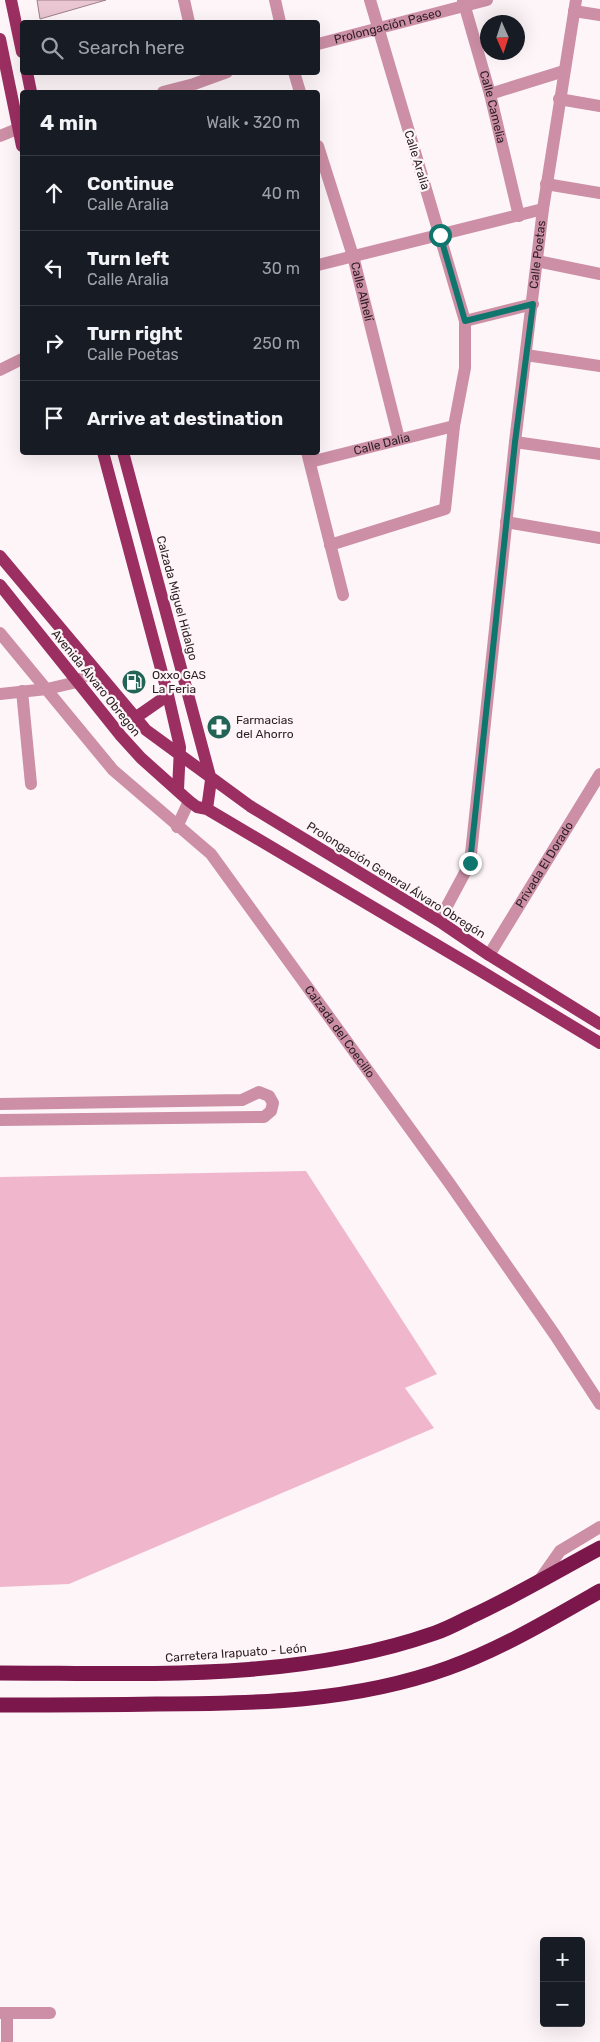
<!DOCTYPE html>
<html lang="en">
<head>
<meta charset="utf-8">
<style>
  :root { --surface:#171b24; --page:#20242c; --text:#f1f3f6; --muted:#9ea1a6; --line:#363941 }
  body { margin:0; font-family:Rubik,sans-serif; background:var(--page); color:var(--text) }
  .controls { position:absolute; right:15px; bottom:15px; display:grid; overflow:hidden; border-radius:5px; box-shadow:0 5px 20px #0002 }
  .controls button { width:45px; height:45px; display:grid; place-items:center; padding:0; border:0; border-bottom:1px solid var(--line); background:var(--surface); color:var(--text); font:25px sans-serif }
  .compass { position:absolute; left:480px; top:15px; width:45px; height:45px; border-radius:50%; background:var(--surface); box-shadow:0 5px 20px #0002; rotate:177deg }
  .stop { position:absolute; width:15px; height:15px; margin:-11px; border:4px solid #0f766e; border-radius:50%; background:#fff }
  .stop.end { background:#0f766e; border-color:#fff; box-shadow:0 1px 5px #0008 }
  .list { margin:0; padding:0; list-style:none }
  h2 { display:flex; justify-content:space-between; align-items:center; height:65px; margin:0; padding:0 20px; font-size:21px }
  h2 small { font-size:16px; font-weight:400; color:var(--muted) }
  .list li { display:grid; grid-template-columns:32px 1fr auto; gap:15px; align-items:center; box-sizing:border-box; height:75px; padding:0 20px; border-top:1px solid var(--line) }
  .list b { display:block; font-size:19px; white-space:nowrap }
  .list p { margin:0; font-size:16px; white-space:nowrap; color:var(--muted) }
  .list em { font-size:16px; font-style:normal; color:var(--muted) }
  .icon { flex:none; width:28px; height:28px; fill:none; stroke:currentColor; stroke-width:2; stroke-linecap:round; stroke-linejoin:round }
  .map { position:relative; flex:none; width:600px; height:2042px; overflow:hidden }
  .search { position:absolute; background:var(--surface); box-shadow:0 5px 20px #0002; left:20px; top:20px; width:300px; height:55px; display:flex; align-items:center; gap:12px; box-sizing:border-box; padding:0 18px; border-radius:5px; color:var(--muted); font-size:19px }
  .panel { position:absolute; background:var(--surface); box-shadow:0 5px 20px #0002; left:20px; top:90px; width:300px; height:365px; border-radius:5px }
  .map>svg:first-child { display:block }
  .green { fill:#f0b7cc }
  .building { fill:#e9c6d2; stroke:#9e7e8a }
  .lines { fill:none; stroke-linecap:round; stroke-linejoin:round }
  .minor { stroke:#cc8fa5; stroke-width:12 }
  .major { stroke:#9b2f62; stroke-width:12 }
  .highway { stroke:#7b174a; stroke-width:15 }
  .route { stroke:#0f766e; stroke-width:6 }
  .labels { text-anchor:middle; dominant-baseline:central; stroke-width:4.5; stroke-linejoin:round; paint-order:stroke }
  .street-label { font-size:12px; fill:#2b1e23; stroke:#fdf5f8 }
  .poi-label { font-size:12px; fill:#2b1e23; stroke:#fdf5f8; text-anchor:start }
</style>
</head>
<body>
<div class="map">
<svg width="600" height="2042" viewBox="0 0 600 2042">
  <rect width="100%" height="100%" fill="#fdf5f8"/>
  <path class="green" d="M 306,1171 L 437,1374 L 405,1388 L 434,1428 L 69,1584 L 0,1587 L 0,1177 Z"/>
  <path class="building" d="M 37,0 L 106,0 L 40,19 Z"/>
  <g class="lines">
    <g class="minor">
      <path d="M 184,0 L 189,22"/>
      <path d="M 275,0 L 280,22"/>
      <path id="s1" d="M 463,0 L 490,94 L 519,216"/>
      <path d="M 574,11 L 600,15"/>
      <path id="s2" d="M 318,44 L 487,0"/>
      <path d="M 294,72 L 300,92"/>
      <path d="M 163,92 L 194,84 L 227,72"/>
      <path d="M 490,94 L 564,71"/>
      <path d="M 559,99 L 600,106"/>
      <path d="M 0,136 L 22,127"/>
      <path id="s3" d="M 318,146 L 353,256 L 399,439"/>
      <path d="M 546,184 L 600,193"/>
      <path d="M 537,261 L 600,274"/>
      <path d="M 318,265 L 543,209"/>
      <path d="M 465,321 L 533,304"/>
      <path d="M 526,355 L 600,366"/>
      <path d="M 0,370 L 22,359"/>
      <path d="M 515,442 L 600,454"/>
      <path d="M 307,452 L 343,595"/>
      <path id="s4" d="M 310,462 L 454,426"/>
      <path d="M 506,522 L 600,538"/>
      <path d="M 330,545 L 445,509 L 454,426 L 465,368 L 465,321 L 370,0"/>
      <path id="s5" d="M 0,633 L 113,770 L 211,854 L 450,1184 L 555,1335 L 600,1404"/>
      <path d="M 22,691 L 31,784"/>
      <path d="M 0,694 L 47,689 L 77,682 L 93,670"/>
      <path d="M 177,827 L 189,801"/>
      <path id="s6" d="M 439,921 L 470,863 L 515,442 L 543,209 L 576,0"/>
      <path id="s7" d="M 489,955 L 600,774"/>
      <path d="M 0,1104 L 242,1100 L 259,1092 L 269,1096 L 273,1103 L 271,1111 L 264,1117 L 0,1120"/>
      <path d="M 539,1581 L 560,1551 L 600,1527"/>
      <path d="M 0,2013 L 50,2013"/>
      <path d="M 7,2013 L 7,2042"/>
    </g>
    <path class="major" d="M 11,0 L 22,52
      M 0,39 L 22,146
      M 27,72 L 31,92
      M 103,452 L 168,695 L 180,747 L 178,790
      M 123,452 L 211,780 L 207,809
      M 0,556 L 146,730 L 250,806 L 439,921 L 489,955 L 600,1024
      M 0,585 L 121,736 L 141,758 L 189,801 L 197,807 L 207,809 L 479,970 L 600,1043
      M 135,718 L 168,695"/>
    <path class="highway" d="M 0,1673 C 146,1673 295,1682 435,1633 C 447,1629 458,1623 470,1617 C 514,1597 557,1571 600,1548
      M 0,1705 C 52,1705 104,1705 156,1704 C 254,1704 354,1702 448,1668 C 501,1649 551,1619 600,1591"/>
  </g>
  <g class="lines">
    <path class="route" d="M 440,235 L 465,321 L 533,304 L 515,442 L 470,863"/>
  </g>
  <defs>
    <symbol id="fuel-disc" viewBox="-11 -11 22 22"><circle r="9.5" fill="#226556" stroke="#fdf5f8"/><path d="M-5.5-6h7V0h2V4h1.3V-2.5L3-4.5l.8-.8L6-3V5H2.5V1h-1V6h-7ZM-4.2-4.7v3.2H.2V-4.7Z" fill="#fff"/></symbol>
    <symbol id="pharmacy-disc" viewBox="-11 -11 22 22"><circle r="9.5" fill="#226556" stroke="#fdf5f8"/><path d="M-2-6h4v4h4v4h-4v4h-4v-4h-4v-4h4Z" fill="#fff"/></symbol>
  </defs>
  <g fill-rule="evenodd">
    <use href="#fuel-disc" x="120" y="668" width="28" height="28"/>
    <use href="#pharmacy-disc" x="205" y="713" width="28" height="28"/>
  </g>
  <g class="labels">
    <g class="street-label">
      <text stroke="none"><textPath href="#s2" startOffset="72">Prolongación Paseo</textPath></text>
      <text stroke="none"><textPath href="#s1" startOffset="111">Calle Camelia</textPath></text>
      <text transform="translate(417 160) rotate(73)">Calle Aralia</text>
      <text stroke="none"><textPath href="#s6" startOffset="678">Calle Poetas</textPath></text>
      <text stroke="none"><textPath href="#s3" startOffset="152">Calle Alhelí</textPath></text>
      <text stroke="none"><textPath href="#s4" startOffset="74">Calle Dalia</textPath></text>
      <text transform="translate(177 598) rotate(75)">Calzada Miguel Hidalgo</text>
      <text transform="translate(96 683) rotate(51)">Avenida Álvaro Obregon</text>
      <text stroke="none"><textPath href="#s7" startOffset="106">Privada El Dorado</textPath></text>
      <text transform="translate(396 880) rotate(32)">Prolongación General Álvaro Obregón</text>
      <text stroke="none"><textPath href="#s5" startOffset="526">Calzada del Coecillo</textPath></text>
      <text transform="translate(236 1653) rotate(-4)">Carretera Irapuato - León</text>
    </g>
    <g class="poi-label">
      <text x="152" y="675">Oxxo GAS<tspan x="152" dy="14">La Feria</tspan></text>
      <text x="236" y="720">Farmacias<tspan x="236" dy="14">del Ahorro</tspan></text>
    </g>
  </g>
</svg>
<div class="controls">
<button>+</button>
<button>−</button>
</div>
<svg class="compass" viewBox="-18 -18 36 36"><path d="M0-13l5 13h-10z" fill="#e53935"/><path d="M0 13l5-13h-10z" fill="#9ea1a6"/></svg>
<div class="stop" style="left:440px;top:235px"></div>
<div class="stop end" style="left:470px;top:863px"></div>
<div class="search"><svg class="icon" aria-label="search" viewBox="0 0 24 24"><circle cx="10" cy="10" r="6"/><path d="M15 15l6 6"/></svg>Search here</div>
<section class="panel">
<h2>4 min<small>Walk · 320 m</small></h2>
<ul class="list">
<li><svg class="icon" aria-label="ahead" viewBox="0 0 24 24"><path d="M12 20V5M6 11l6-6 6 6"/></svg><div><b>Continue</b><p>Calle Aralia</p></div><em>40 m</em></li>
<li><svg class="icon" aria-label="left" viewBox="0 0 24 24"><path d="M17 20v-9H6M10 6l-5 5 5 5"/></svg><div><b>Turn left</b><p>Calle Aralia</p></div><em>30 m</em></li>
<li><svg class="icon" aria-label="right" viewBox="0 0 24 24"><path d="M7 20v-9h11M14 6l5 5-5 5"/></svg><div><b>Turn right</b><p>Calle Poetas</p></div><em>250 m</em></li>
<li><svg class="icon" aria-label="arrive" viewBox="0 0 24 24"><path d="M6 21V4h12l-3 4 3 4H6"/></svg><div><b>Arrive at destination</b></div></li>
</ul>
</section>
</div>
</body>
</html>
